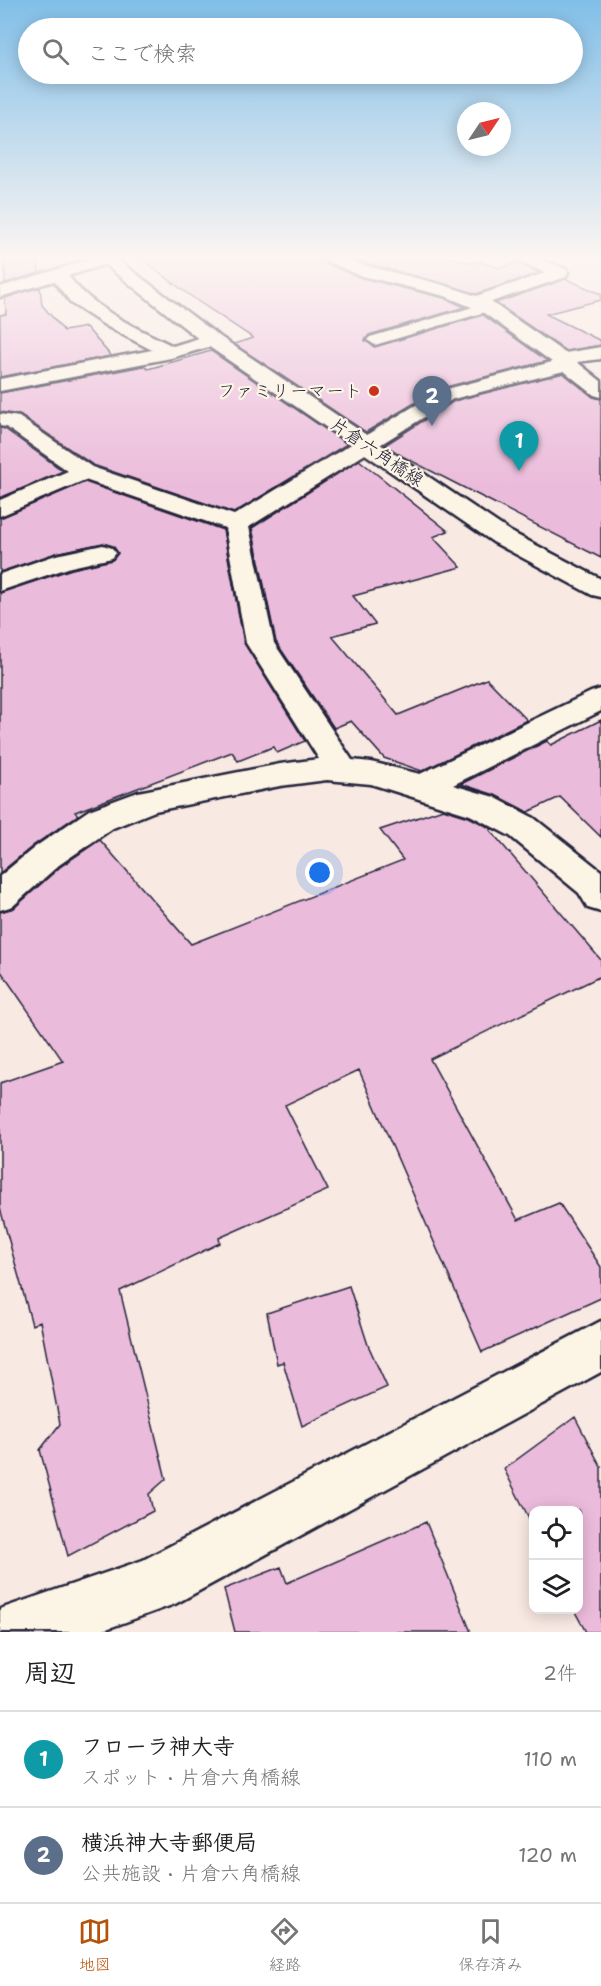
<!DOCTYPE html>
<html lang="ja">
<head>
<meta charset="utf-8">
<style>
  :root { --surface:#fff; --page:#f2f2f2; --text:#202124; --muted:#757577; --line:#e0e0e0; --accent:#b45309 }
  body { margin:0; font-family:"Shantell Sans","Klee One",sans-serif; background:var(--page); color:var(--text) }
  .controls { position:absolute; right:18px; bottom:18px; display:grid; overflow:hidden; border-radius:12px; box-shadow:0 3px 15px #0003 }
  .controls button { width:54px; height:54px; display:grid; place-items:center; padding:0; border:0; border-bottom:2px solid var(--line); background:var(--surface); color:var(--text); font:30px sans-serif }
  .compass { position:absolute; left:457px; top:102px; width:54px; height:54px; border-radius:50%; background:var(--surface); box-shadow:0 3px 15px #0003; rotate:55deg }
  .you { position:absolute; left:320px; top:873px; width:21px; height:21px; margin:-15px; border:4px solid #fff; border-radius:50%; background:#1a73e8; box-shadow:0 0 0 9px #1a73e833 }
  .badge { display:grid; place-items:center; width:39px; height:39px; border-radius:50%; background:var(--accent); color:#fff; font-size:20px; font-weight:700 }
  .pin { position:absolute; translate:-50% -50px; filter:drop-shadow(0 2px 3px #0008) }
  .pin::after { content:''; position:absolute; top:32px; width:21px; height:18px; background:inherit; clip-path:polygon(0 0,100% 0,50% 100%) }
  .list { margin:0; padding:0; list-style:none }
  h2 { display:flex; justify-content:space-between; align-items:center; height:78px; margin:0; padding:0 24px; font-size:26px }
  h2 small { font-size:20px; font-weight:400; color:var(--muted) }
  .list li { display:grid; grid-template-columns:39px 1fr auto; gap:18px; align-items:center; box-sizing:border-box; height:96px; padding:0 24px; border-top:2px solid var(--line) }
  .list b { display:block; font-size:22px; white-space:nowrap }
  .list p { margin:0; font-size:20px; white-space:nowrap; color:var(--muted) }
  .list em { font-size:20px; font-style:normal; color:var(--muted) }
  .icon { flex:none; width:33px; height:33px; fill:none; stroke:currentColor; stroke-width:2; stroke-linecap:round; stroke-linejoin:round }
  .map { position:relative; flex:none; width:601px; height:1632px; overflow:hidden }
  .search { position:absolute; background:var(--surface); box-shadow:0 3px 15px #0003; left:18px; right:18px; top:18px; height:66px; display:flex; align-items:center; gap:15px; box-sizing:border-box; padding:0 21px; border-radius:33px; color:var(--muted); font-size:22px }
  .sheet { height:270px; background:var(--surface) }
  nav { display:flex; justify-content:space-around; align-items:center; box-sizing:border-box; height:84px; border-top:2px solid var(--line); background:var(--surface); font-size:16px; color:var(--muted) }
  nav a { display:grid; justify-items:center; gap:3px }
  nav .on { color:var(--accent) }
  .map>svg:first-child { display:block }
  .building { fill:#ebbbdb; stroke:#22223b; stroke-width:1.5 }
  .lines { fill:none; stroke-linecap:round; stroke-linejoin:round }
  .lane-casing { stroke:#22223b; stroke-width:5 }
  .street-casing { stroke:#22223b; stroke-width:5 }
  .secondary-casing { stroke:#22223b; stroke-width:5 }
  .lane { fill:#fcf5e5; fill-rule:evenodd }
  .street { fill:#fcf5e5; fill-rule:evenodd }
  .secondary { fill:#fcf5e5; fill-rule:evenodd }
  .poi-dot { fill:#c8321e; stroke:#fcf5e5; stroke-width:2 }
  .labels { text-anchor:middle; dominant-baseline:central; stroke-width:4.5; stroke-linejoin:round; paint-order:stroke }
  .far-poi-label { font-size:18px; fill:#22223b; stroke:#fcf5e5; text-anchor:end }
  .far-street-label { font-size:18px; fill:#22223b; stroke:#fcf5e5 }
</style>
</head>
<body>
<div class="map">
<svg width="601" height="1632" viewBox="0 0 601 1632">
  <rect width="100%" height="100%" fill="#f9e9e3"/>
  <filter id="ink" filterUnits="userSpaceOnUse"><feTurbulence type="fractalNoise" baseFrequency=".0167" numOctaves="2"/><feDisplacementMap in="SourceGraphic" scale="12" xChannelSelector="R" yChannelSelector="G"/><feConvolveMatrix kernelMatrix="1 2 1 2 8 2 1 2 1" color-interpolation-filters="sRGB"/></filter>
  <g filter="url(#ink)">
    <path class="building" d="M 5,258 L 38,258 L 39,273 L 5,283 Z
      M 140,258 L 312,258 L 358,277 L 444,298 L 465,307 L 369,335 L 365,340 L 374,347 L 483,315 L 547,361 L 438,389 L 366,432 L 234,344 L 253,338 L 196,300 Z
      M 356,258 L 379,260 L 384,258 L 397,261 L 405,258 L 451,258 L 473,263 L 477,261 L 499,268 L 518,263 L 539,273 L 476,294 L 353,259 Z
      M 566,279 L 601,294 L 601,300 L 546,314 L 601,341 L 601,345 L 566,351 L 496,303 Z
      M 40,287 L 42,305 L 64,331 L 86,327 L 111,356 L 0,377 L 0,315 L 6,314 L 5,298 Z
      M 211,351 L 347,444 L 234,513 L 93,465 L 20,415 L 0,412 L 0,393 L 144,366 L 148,369 Z
      M 563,373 L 593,397 L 601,399 L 601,558 L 402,456 L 385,445 L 454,401 Z
      M 0,428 L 5,429 L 63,471 L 0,498 Z
      M 359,460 L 448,531 L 433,537 L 461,567 L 353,596 L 375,624 L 332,636 L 398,715 L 487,679 L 527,720 L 422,771 L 384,758 L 351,721 L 334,728 L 276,642 L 252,528 Z
      M 85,482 L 223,530 L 244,643 L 305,741 L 277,753 L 273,747 L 238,761 L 232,752 L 75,812 L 78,815 L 34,845 L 0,873 L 0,593 L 72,569 L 112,560 L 118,553 L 113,546 L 103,543 L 56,553 L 0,572 L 0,518 Z
      M 601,720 L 601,837 L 560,797 L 528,812 L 495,795 L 461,784 L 547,741 L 551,745 Z
      M 443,809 L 469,817 L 492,829 L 490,830 L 601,960 L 601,976 L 430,1059 L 518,1220 L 559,1203 L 601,1267 L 601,1298 L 482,1352 L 359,1070 L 285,1105 L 328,1190 L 219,1238 L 220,1243 L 120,1291 L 166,1479 L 149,1494 L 153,1511 L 68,1556 L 40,1450 L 60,1424 L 40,1321 L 32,1325 L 0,1208 L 0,1083 L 63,1061 L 0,970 L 0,912 L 14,908 L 60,867 L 100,840 L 191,944 L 403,860 L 380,830 Z
      M 349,1286 L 368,1345 L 387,1387 L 302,1426 L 283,1362 L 277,1364 L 267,1313 Z
      M 575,1417 L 601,1467 L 601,1632 L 586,1632 L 574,1610 L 579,1610 L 579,1510 L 534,1510 L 534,1528 L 504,1469 Z
      M 426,1522 L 471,1632 L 235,1632 L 224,1589 L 281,1567 L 287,1583 Z"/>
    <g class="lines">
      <defs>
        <path id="lane" d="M 487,303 L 494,307 L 492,310 L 375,345 L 367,340 L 370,337 Z"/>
        <path id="street" d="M 94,258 L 118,258 L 116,261 L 68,276 C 96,311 133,326 173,346 L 212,334 L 219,336 L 221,340 L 219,344 L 171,358 L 0,391 L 0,379 L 152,350 L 106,326 L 72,304 L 54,281 L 0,297 L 0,287 Z
          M 325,258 C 349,257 353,263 375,268 C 409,277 444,283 476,296 L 545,273 L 519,261 L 517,258 L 538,258 L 566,269 L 568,273 L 566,277 L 491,302 L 565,353 L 601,347 L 601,359 L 577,362 L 601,381 L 601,397 L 594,395 L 564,371 L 453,399 L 249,527 L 274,643 L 352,760 L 371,762 L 420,774 L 591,692 L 601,689 L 601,711 L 453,785 L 494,797 L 534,818 L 601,871 L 601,912 L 588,908 L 579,893 L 510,836 L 470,815 L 371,784 L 327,780 L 280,786 L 155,811 L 113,828 L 59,865 L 13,906 L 0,910 L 0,876 L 35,847 L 89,810 L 138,792 L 280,764 L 319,759 L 246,643 L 225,528 L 85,480 L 0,516 L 0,500 L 68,471 L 6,427 L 0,426 L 0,414 L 19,417 L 92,467 L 234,515 L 439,391 L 552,362 L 481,311 L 445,296 L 359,275 L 327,261 Z
          M 103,545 L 112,548 L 116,553 L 112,558 L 71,567 L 0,591 L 0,574 L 56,555 Z
          M 601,1321 L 601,1372 L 175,1604 L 98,1632 L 0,1632 L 0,1609 L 143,1560 Z"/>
        <path id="secondary" d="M 97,258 L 115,258 L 219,336 L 511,532 L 601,579 L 601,597 L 592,595 L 493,542 L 205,344 Z"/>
      </defs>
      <use href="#lane" class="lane-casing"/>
      <use href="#street" class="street-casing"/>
      <use href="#secondary" class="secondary-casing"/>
      <use href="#lane" class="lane"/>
      <use href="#street" class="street"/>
      <use href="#secondary" class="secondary"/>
    </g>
  </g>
  <linearGradient id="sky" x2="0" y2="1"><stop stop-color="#81bfe8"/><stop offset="0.53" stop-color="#fcf5f2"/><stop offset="1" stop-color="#fcf5f2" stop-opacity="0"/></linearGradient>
  <rect width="601" height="486" fill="url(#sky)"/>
  <circle class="poi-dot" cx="374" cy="391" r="6"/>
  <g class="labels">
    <g class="far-poi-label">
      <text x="362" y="391">ファミリーマート</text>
    </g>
    <g class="far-street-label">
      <text transform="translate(377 452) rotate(34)">片倉六角橋線</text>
    </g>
  </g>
</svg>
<div class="controls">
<button><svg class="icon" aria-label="locate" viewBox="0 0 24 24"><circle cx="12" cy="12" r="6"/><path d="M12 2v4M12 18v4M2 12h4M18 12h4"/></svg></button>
<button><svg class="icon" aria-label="layers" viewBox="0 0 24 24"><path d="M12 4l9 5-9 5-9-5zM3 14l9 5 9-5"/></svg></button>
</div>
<svg class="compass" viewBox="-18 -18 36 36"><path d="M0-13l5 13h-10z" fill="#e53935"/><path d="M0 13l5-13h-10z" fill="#757577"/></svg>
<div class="you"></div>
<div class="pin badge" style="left:519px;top:471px;background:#0f9aa8">1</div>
<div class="pin badge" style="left:432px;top:426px;background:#5c6f8a">2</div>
<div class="search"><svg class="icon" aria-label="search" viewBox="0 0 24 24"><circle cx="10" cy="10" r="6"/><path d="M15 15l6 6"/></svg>ここで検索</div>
</div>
<section class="sheet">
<h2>周辺<small>2件</small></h2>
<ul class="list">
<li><span class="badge" style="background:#0f9aa8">1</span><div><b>フローラ神大寺</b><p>スポット · 片倉六角橋線</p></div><em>110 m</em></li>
<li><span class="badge" style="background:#5c6f8a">2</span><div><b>横浜神大寺郵便局</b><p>公共施設 · 片倉六角橋線</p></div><em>120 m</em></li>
</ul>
</section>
<nav>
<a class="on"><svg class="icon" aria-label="map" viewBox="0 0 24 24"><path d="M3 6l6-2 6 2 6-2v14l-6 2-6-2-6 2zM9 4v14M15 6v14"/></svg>地図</a>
<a><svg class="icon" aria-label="directions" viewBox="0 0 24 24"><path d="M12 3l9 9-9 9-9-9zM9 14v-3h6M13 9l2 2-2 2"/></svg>経路</a>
<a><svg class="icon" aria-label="saved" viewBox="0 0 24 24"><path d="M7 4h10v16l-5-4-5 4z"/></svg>保存済み</a>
</nav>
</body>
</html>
